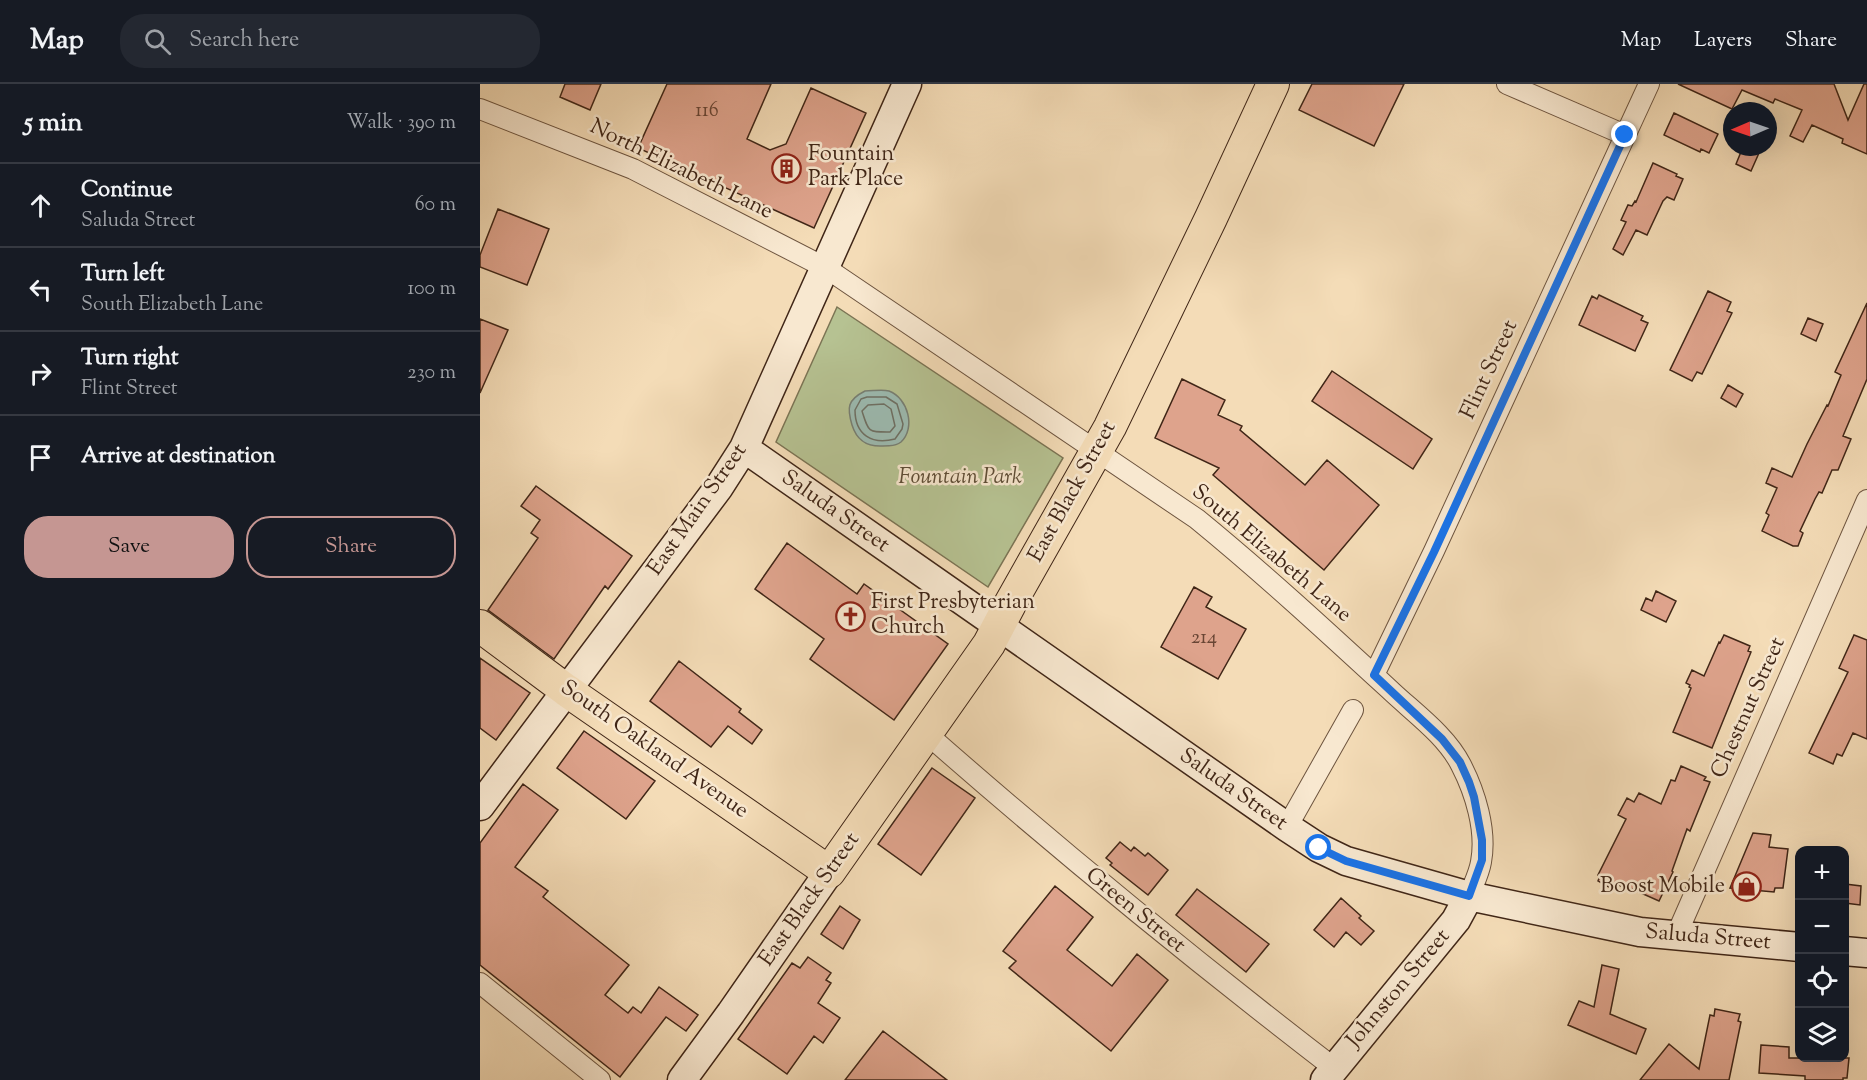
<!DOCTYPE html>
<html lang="en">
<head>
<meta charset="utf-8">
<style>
  :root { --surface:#171b24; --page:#242831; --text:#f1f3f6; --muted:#9ea1a6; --line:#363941; --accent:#c59692 }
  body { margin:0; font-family:"Sorts Mill Goudy",serif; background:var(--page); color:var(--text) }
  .controls { position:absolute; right:18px; bottom:18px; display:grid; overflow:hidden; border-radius:12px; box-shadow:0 6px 24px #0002 }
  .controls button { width:54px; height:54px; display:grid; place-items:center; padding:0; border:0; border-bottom:2px solid var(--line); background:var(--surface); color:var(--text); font:30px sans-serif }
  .compass { position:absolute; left:1243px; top:18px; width:54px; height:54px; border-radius:50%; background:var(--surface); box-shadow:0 6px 24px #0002; rotate:268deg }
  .stop { position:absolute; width:18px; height:18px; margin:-14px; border:4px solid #1a73e8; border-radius:50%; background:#fff }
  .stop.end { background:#1a73e8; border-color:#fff; box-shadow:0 2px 6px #0008 }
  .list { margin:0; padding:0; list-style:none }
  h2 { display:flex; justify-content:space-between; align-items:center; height:78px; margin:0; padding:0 24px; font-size:26px }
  h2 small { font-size:20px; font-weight:400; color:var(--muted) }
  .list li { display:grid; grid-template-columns:39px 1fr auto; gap:18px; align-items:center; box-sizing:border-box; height:84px; padding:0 24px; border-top:2px solid var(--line) }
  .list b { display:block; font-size:22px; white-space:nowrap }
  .list p { margin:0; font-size:20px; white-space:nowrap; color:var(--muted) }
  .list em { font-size:20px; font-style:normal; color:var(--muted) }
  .actions { display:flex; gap:12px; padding:18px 24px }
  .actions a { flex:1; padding:14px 0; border:2px solid var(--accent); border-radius:24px; text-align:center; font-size:21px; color:var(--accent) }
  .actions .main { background:var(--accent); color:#111 }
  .icon { flex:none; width:33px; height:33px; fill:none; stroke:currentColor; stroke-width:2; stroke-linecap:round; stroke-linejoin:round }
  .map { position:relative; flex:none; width:1387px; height:996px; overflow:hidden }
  header { display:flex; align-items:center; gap:36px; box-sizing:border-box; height:84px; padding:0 30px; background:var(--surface); border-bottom:2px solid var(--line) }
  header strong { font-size:28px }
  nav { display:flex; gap:33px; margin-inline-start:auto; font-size:21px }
  .search { width:420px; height:54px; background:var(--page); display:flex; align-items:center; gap:15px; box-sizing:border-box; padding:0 21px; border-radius:24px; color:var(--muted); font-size:22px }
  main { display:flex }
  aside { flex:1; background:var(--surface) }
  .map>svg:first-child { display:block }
  .green { fill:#b6c292; stroke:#7b7454; stroke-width:1.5 }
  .water { fill:#9cbbb1; stroke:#777f73; stroke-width:1.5 }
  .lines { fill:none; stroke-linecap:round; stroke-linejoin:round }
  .shore { stroke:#6e7064; stroke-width:1.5 }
  .building { fill:#dea38c; stroke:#402617; stroke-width:1.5 }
  .street-casing { stroke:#6d543f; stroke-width:22 }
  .secondary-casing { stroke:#402617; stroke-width:31 }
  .primary-casing { stroke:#402617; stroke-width:34 }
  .street { stroke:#f8e8d0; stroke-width:20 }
  .secondary { stroke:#f8e8d0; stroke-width:28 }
  .primary { stroke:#f4dcb7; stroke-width:32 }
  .route { stroke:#1a73e8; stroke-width:8 }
  .labels { text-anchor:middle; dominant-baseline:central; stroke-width:5; stroke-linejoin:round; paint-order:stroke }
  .number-label { font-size:20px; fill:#684534 }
  .poi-label { font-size:22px; fill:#402617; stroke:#f8e8d0; text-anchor:start }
  .street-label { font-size:22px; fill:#402617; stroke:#f8e8d0 }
  .park-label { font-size:22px; font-style:italic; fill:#5e4d36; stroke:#f8e8d0 }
</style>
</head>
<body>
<header>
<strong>Map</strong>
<div class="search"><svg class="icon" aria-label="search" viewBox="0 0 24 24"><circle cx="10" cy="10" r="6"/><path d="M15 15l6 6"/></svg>Search here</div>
<nav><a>Map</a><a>Layers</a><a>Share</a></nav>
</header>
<main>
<aside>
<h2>5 min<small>Walk · 390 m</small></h2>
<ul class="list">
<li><svg class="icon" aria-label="ahead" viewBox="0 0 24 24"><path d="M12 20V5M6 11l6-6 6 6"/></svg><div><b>Continue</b><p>Saluda Street</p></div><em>60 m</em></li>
<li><svg class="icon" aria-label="left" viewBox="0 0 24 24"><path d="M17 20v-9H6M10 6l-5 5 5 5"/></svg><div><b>Turn left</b><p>South Elizabeth Lane</p></div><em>100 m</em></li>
<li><svg class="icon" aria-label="right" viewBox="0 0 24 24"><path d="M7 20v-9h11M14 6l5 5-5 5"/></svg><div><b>Turn right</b><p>Flint Street</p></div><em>230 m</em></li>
<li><svg class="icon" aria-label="arrive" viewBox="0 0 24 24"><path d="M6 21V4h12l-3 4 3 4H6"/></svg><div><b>Arrive at destination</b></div></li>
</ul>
<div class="actions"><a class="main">Save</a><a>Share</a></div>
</aside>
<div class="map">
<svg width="1387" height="996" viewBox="0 0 1387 996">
  <rect width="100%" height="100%" fill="#f4dcb7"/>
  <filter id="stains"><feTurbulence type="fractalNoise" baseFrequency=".00333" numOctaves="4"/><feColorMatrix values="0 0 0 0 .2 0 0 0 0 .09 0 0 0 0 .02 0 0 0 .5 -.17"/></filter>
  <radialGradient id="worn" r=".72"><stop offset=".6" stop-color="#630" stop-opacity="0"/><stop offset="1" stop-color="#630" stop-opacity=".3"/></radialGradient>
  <path class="green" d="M 357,223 L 583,374 L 508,503 L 296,358 Z"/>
  <path class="water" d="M 385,307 C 393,307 402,305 409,307 C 428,314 436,344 421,358 C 415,363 411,361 403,362 C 387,363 377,357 372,341 C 367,324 367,316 385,307 Z"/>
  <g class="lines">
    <path class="shore" d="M 387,313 L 406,313 L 417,320 L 423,340 L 422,345 L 415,355 C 392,361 375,351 375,326 L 381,315 Z
      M 404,320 L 411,325 L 415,342 L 410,348 C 388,348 389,349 382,327 L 388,321 Z"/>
  </g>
  <path class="building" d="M 85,0 L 121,0 L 110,26 L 80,13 Z
    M 187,0 L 291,0 L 267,55 L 290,66 L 306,60 L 331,4 L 386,29 L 334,144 L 158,64 Z
    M 832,0 L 924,0 L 894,62 L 819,26 Z
    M 1198,0 L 1354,0 L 1368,36 L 1384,0 L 1387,0 L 1387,70 L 1362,59 L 1363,55 L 1332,41 L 1323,58 L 1310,52 L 1322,26 L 1295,15 L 1293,19 L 1262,6 L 1252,25 Z
    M 1194,29 L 1238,50 L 1229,69 L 1221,65 L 1220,68 L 1184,51 Z
    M 1263,63 L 1279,69 L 1271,87 L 1256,80 Z
    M 1173,79 L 1197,90 L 1196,92 L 1203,95 L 1194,116 L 1187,113 L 1183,117 L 1167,151 L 1156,146 L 1143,171 L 1133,165 L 1146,138 L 1141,136 L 1148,121 L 1152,122 L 1155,117 L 1156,118 Z
    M 18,125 L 69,145 L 47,201 L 0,183 L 0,171 Z
    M 1228,207 L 1251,218 L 1247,227 L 1252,229 L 1222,290 L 1217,288 L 1212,297 L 1190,286 Z
    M 1119,211 L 1163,232 L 1161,236 L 1168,239 L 1155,267 L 1099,241 L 1112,212 L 1117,215 Z
    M 1387,219 L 1387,295 L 1363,352 L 1371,355 L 1358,386 L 1352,386 L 1342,409 L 1339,408 L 1335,415 L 1320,447 L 1323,449 L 1318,462 L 1313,462 L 1282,447 L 1289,431 L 1286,429 L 1297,404 L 1286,399 L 1292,384 L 1312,393 L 1327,360 L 1347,321 L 1348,322 L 1361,291 L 1355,288 Z
    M 1328,234 L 1343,240 L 1336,257 L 1321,250 Z
    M 0,235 L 28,246 L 0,309 Z
    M 852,287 L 952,355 L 933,385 L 832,317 Z
    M 702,295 L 745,316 L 738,331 L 762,342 L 760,346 L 825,401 L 847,376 L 899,421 L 844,486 L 733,391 L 739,384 L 675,354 Z
    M 1248,301 L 1263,310 L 1256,323 L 1241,314 Z
    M 56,402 L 152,472 L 128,505 L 125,502 L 74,575 L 8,526 L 58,454 L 51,449 L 60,436 L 41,422 Z
    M 307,459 L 377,510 L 384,500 L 468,560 L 414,636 L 330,575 L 344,555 L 275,505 Z
    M 714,503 L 732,513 L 726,523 L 766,545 L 738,595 L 681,563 Z
    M 1176,507 L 1196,517 L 1186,538 L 1161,526 L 1166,514 L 1172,517 Z
    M 1244,551 L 1270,562 L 1268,567 L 1271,568 L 1232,664 L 1193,648 L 1211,604 L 1209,603 L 1210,601 L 1206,599 L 1212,586 L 1224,592 L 1239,558 L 1240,559 Z
    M 1374,551 L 1387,556 L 1387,655 L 1373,649 L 1362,672 L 1357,670 L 1353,680 L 1329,669 L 1368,588 L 1359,584 Z
    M 0,574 L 50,609 L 16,656 L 0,644 Z
    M 199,577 L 261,625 L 259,628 L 282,646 L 272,660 L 248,642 L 231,663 L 170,617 Z
    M 104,647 L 175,697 L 146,735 L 77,684 Z
    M 1201,682 L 1226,693 L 1224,696 L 1230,698 L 1210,747 L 1207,745 L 1192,787 L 1193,788 L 1179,817 L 1143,801 L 1142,803 L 1139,801 L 1136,807 L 1118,797 L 1120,792 L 1118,791 L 1146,735 L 1138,731 L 1147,714 L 1154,718 L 1159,709 L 1181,720 L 1191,696 L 1195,697 Z
    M 452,684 L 495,714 L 441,791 L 398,760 Z
    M 43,700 L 78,726 L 35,783 L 68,807 L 63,813 L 149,881 L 125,911 L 148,929 L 153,923 L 161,929 L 179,903 L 218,931 L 206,947 L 186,933 L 140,993 L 0,881 L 0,759 Z
    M 1273,749 L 1291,751 L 1289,763 L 1308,765 L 1303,804 L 1295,804 L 1294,808 L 1250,804 Z
    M 640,758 L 651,767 L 654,763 L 665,772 L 668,769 L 688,786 L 668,811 L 630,781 L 632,779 L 626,774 Z
    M 1365,800 L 1381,802 L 1380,821 L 1365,819 Z
    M 575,802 L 613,833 L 587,866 L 632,902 L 657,870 L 688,896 L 631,967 L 529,884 L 536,877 L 523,867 Z
    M 717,805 L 789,860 L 766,888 L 696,831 Z
    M 861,814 L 881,832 L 879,834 L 894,847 L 881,861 L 866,848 L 854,863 L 834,846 Z
    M 360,822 L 380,836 L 363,865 L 341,850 Z
    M 328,873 L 351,889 L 346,896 L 351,899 L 338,919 L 360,934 L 343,959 L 334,952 L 307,990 L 258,955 L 312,879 L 320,884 Z
    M 1122,881 L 1139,885 L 1130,930 L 1166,945 L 1156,970 L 1088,941 L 1099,917 L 1114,923 Z
    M 1235,925 L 1260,930 L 1258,937 L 1261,938 L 1249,996 L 1160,996 L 1189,960 L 1219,985 L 1230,931 L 1234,932 Z
    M 403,947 L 467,996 L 365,996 Z
    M 1281,961 L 1309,963 L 1309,974 L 1369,974 L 1367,994 L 1363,994 L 1363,996 L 1325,996 L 1325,992 L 1279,989 Z"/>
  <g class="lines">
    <defs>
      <path id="street" d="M 1027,0 L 1145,51
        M 0,25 L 153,85 L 346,184 L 717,435 C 783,489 846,547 909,605 C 933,628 966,651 981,681 C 995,708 1007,746 1001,778 C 999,790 993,801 989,812
        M 894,591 L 954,467 L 1169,0
        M 447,650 C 579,766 715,877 854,984
        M 807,743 L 873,626
        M 1196,852 L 1387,416
        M 0,899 L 120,996"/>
      <path id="secondary" d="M 264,364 L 807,743 L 839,764 L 866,777 L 989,812 L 1160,848 L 1320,863
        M 0,722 L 239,403 L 264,364 L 427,0
        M 1364,867 L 1387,869
        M 202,996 L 251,929 L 349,788
        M 845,996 L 976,836 L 989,812"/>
      <path id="primary" d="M 0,542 L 86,606 L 349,788 L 509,560 L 530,520 L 630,343 L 731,134 L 793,0"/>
    </defs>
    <use href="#street" class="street-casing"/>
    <use href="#secondary" class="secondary-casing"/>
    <use href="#primary" class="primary-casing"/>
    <use href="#street" class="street"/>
    <use href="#secondary" class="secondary"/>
    <use href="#primary" class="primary"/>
  </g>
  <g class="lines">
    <path class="route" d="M 839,764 L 866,777 L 989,812 L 1002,776 L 1002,756 L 994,713 L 989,698 L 980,678 L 962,655 L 894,591 L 954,468 L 1145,51"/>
  </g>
  <defs>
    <symbol id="building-ring" viewBox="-11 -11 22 22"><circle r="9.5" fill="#f8e8d0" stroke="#8f2418" stroke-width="1.5"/><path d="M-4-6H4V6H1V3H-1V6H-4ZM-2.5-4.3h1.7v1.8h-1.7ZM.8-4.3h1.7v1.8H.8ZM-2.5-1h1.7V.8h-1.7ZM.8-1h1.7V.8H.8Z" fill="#8f2418"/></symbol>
    <symbol id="church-ring" viewBox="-11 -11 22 22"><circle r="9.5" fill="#f8e8d0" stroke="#8f2418" stroke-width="1.5"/><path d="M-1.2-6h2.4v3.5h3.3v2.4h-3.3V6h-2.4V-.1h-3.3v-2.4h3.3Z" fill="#8f2418"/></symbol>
    <symbol id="shop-ring" viewBox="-11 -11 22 22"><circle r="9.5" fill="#f8e8d0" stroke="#8f2418" stroke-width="1.5"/><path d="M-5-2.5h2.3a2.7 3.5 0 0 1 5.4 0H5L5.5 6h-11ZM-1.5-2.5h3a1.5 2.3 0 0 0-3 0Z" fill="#8f2418"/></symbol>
  </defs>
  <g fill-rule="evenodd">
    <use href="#building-ring" x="290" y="68" width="33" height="33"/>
    <use href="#church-ring" x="354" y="516" width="33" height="33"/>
    <use href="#shop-ring" x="1250" y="786" width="33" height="33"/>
  </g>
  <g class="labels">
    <g class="number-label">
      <text x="227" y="27">116</text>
      <text x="724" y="554">214</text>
    </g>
    <g class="poi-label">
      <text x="328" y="71">Fountain<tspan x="328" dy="25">Park Place</tspan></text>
      <text x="391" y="519">First Presbyterian<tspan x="391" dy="25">Church</tspan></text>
      <text x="1245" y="803" text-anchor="end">Boost Mobile</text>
    </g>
    <g class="street-label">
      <text transform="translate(201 86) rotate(26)">North Elizabeth Lane</text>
      <text transform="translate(1010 286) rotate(-65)">Flint Street</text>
      <text transform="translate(593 408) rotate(-61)">East Black Street</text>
      <text transform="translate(218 426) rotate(-55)">East Main Street</text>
      <text transform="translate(355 428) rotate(35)">Saluda Street</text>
      <text transform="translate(791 470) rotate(40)">South Elizabeth Lane</text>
      <text transform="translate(1269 624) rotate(-66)">Chestnut Street</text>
      <text transform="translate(174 666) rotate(35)">South Oakland Avenue</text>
      <text transform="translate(753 706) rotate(35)">Saluda Street</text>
      <text transform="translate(330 816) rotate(-55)">East Black Street</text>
      <text transform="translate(655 827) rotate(39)">Green Street</text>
      <text transform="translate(1228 854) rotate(5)">Saluda Street</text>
      <text transform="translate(919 905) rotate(-50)">Johnston Street</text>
    </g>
    <g class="park-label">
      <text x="480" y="394">Fountain Park</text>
    </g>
  </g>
  <rect width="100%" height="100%" filter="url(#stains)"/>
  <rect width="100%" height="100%" fill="url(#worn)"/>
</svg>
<div class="controls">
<button>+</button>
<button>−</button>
<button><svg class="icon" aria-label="locate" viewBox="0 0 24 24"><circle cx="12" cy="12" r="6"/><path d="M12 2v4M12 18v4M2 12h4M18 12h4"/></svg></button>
<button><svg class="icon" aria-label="layers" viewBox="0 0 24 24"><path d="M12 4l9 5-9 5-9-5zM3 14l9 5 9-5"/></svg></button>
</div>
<svg class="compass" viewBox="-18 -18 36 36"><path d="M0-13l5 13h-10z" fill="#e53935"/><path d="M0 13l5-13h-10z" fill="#9ea1a6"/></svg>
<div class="stop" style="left:839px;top:764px"></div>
<div class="stop end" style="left:1145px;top:51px"></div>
</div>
</main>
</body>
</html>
